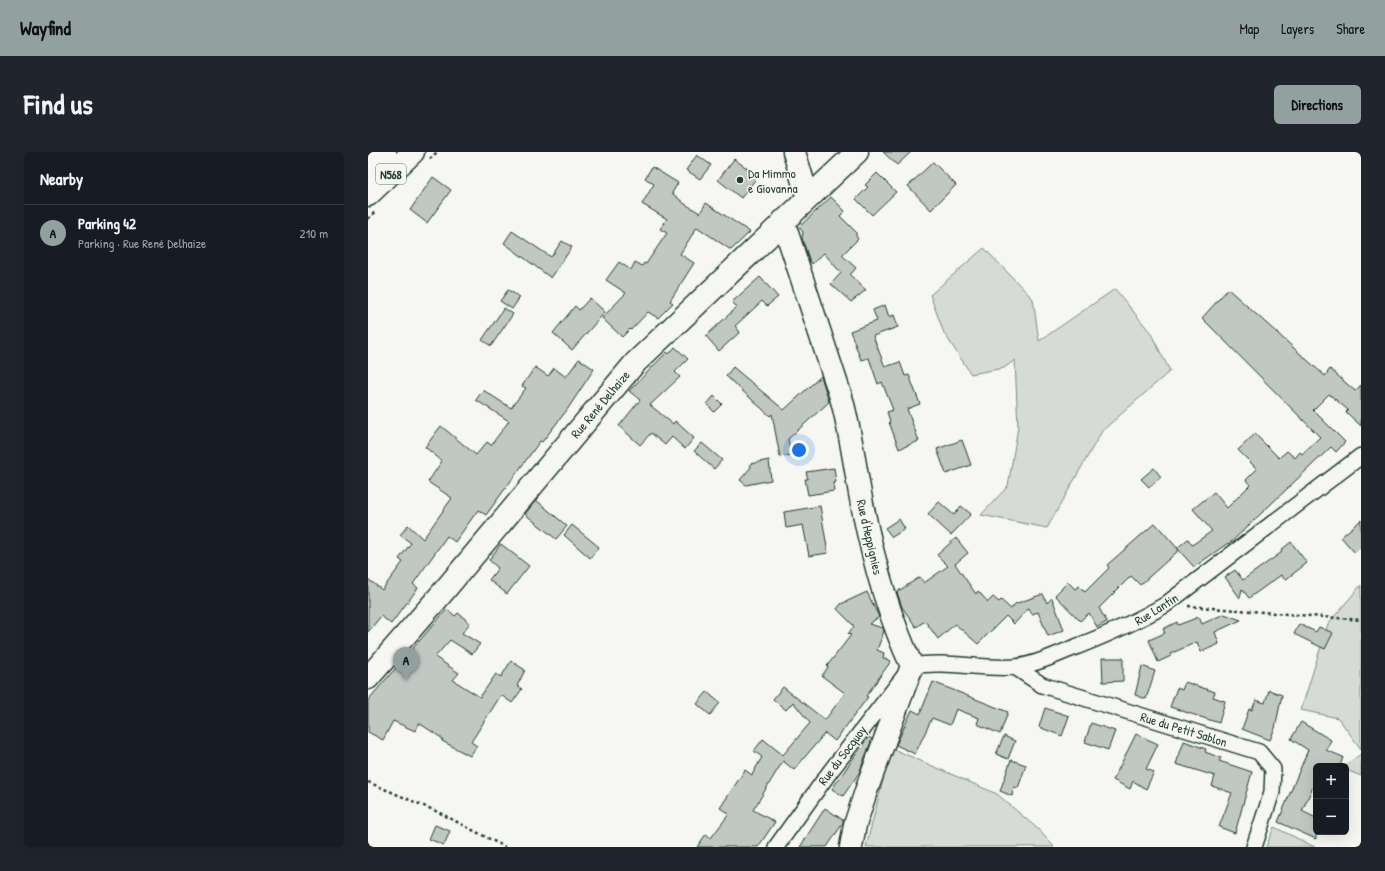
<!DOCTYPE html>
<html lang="en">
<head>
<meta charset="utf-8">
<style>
  :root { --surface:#171b24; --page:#20242c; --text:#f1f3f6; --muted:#9ea1a6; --line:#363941; --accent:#92a19f }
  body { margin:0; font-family:"Patrick Hand",sans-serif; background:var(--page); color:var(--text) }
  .controls { position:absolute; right:12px; bottom:12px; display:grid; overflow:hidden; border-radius:6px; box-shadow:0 4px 16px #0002 }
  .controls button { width:36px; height:36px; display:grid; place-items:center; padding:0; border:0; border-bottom:1px solid var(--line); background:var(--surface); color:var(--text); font:20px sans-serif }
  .you { position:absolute; left:431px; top:298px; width:14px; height:14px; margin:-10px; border:3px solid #fff; border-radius:50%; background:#1a73e8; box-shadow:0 0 0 6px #1a73e833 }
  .badge { display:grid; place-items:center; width:26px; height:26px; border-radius:50%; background:var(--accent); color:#111; font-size:13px; font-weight:700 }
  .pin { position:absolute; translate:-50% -33px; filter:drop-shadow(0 1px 2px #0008) }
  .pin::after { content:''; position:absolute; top:21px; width:14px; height:12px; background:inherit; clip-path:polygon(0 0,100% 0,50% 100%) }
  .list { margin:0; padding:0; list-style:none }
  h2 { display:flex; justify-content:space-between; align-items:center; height:52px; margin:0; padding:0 16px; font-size:17px }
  h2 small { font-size:13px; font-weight:400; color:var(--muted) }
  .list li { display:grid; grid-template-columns:26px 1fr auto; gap:12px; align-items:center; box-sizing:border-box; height:56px; padding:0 16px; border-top:1px solid var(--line) }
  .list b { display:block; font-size:15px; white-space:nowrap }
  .list p { margin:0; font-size:13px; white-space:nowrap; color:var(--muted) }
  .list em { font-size:13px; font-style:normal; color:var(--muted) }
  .map { position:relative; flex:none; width:993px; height:695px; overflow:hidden; border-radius:6px }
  header { display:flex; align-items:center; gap:24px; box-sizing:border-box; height:56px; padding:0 20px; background:var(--accent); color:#111 }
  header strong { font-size:19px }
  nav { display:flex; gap:22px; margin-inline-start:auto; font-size:14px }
  .intro { display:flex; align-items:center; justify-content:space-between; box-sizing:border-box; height:96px; padding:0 24px }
  h1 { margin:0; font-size:28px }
  .button { padding:10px 18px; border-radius:6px; background:var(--accent); color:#111; font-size:14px; font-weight:700 }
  main { display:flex; gap:24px; padding:0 24px }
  aside { flex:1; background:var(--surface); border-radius:6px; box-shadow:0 4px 16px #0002 }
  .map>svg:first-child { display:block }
  .green { fill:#d6dbd6; stroke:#7a8c85 }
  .building { fill:#c1c8c3; stroke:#1f3d34 }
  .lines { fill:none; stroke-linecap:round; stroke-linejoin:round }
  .street-casing { stroke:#1f3d34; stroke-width:18 }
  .secondary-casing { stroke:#1f3d34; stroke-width:25 }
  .highway-casing { stroke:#1f3d34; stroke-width:25 }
  .path { stroke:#1f3d34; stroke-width:2.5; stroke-dasharray:3 3; stroke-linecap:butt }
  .street { stroke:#f6f6f2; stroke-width:15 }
  .secondary { stroke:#f6f6f2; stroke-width:22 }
  .highway { stroke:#f6f6f2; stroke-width:22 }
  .poi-dot { fill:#1f3d34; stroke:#f6f6f2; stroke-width:1.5 }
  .labels { text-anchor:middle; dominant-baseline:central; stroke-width:3; stroke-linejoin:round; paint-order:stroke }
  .shield { fill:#f6f6f2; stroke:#60746d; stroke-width:1 }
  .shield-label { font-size:12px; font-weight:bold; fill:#1f3d34 }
  .poi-label { font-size:13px; fill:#1f3d34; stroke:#f6f6f2; text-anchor:start }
  .street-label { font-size:13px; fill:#1f3d34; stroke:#f6f6f2 }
</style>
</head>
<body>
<header>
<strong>Wayfind</strong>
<nav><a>Map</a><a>Layers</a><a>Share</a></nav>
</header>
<div class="intro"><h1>Find us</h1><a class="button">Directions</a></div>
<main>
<aside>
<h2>Nearby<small></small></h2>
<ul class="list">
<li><span class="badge">A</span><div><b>Parking 42</b><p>Parking · Rue René Delhaize</p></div><em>210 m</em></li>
</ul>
</aside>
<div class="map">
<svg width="993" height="695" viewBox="0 0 993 695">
  <rect width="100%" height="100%" fill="#f6f6f2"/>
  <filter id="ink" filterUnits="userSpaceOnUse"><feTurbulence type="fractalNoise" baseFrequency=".025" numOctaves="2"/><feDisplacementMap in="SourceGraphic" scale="8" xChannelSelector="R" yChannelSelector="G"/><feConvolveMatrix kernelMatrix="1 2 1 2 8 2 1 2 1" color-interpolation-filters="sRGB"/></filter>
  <g filter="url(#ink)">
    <path class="green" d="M 616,96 L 665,147 L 671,189 L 747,137 L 782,180 L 802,219 L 734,279 L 679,376 L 613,363 L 640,334 L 650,275 L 647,208 L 636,216 L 603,222 L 576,181 L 562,143 Z
      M 993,433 L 993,597 L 970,566 L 933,558 L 960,472 Z
      M 523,596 L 629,642 L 671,678 L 686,695 L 498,695 Z
      M 993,602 L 993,624 L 978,618 L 978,614 L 976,614 Z
      M 906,675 L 947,695 L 898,695 Z"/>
    <path class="building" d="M 515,0 L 543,0 L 529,13 Z
      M 329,3 L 343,13 L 332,27 L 318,18 Z
      M 366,7 L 390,24 L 373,46 L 350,28 Z
      M 565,10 L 588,33 L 563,58 L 540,34 Z
      M 284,15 L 310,31 L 304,41 L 317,52 L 332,61 L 338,51 L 382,80 L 363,98 L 329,75 L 312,102 L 326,111 L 302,149 L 305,151 L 290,166 L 280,160 L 263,178 L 262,177 L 254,185 L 234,166 L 258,141 L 238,128 L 251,110 L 263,118 L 267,110 L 274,114 L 276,111 L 278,112 L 299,81 L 292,77 L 299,67 L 274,52 L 286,32 L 277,26 Z
      M 509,21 L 528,40 L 504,63 L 488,47 L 500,35 L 497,33 Z
      M 65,25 L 83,38 L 59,71 L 42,58 Z
      M 463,45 L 477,59 L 472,64 L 488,80 L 488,84 L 490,87 L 474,103 L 488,116 L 482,123 L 498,138 L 483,150 L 463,132 L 473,121 L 456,101 L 444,112 L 442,110 L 434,86 L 435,80 L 431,75 Z
      M 144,79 L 183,105 L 194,89 L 204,95 L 183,126 L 136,91 Z
      M 392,125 L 410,145 L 399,154 L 394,149 L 367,174 L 372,180 L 351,199 L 338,184 L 369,155 L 364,150 Z
      M 860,137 L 957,224 L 962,217 L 987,239 L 993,233 L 993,274 L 978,260 L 980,258 L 961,242 L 945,258 L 977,290 L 968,300 L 963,295 L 861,392 L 860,391 L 826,415 L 809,396 L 820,387 L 824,393 L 844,379 L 825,357 L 846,340 L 859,356 L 882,333 L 878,328 L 889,317 L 870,298 L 887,282 L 911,306 L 919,299 L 927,306 L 932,300 L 934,302 L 952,285 L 834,166 Z
      M 140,138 L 152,145 L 144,157 L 132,149 Z
      M 222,146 L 237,160 L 204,198 L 185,181 L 207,154 L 211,158 Z
      M 517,153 L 521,165 L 526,163 L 530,175 L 505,184 L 517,215 L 532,210 L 537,224 L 541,223 L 552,252 L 539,257 L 551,289 L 531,297 L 521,270 L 522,269 L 519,260 L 525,258 L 514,230 L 510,232 L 501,206 L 493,208 L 482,179 L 509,169 L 505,158 Z
      M 136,156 L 145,162 L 123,194 L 114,188 Z
      M 307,195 L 320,207 L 307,220 L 312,225 L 282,253 L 305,272 L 307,269 L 326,286 L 317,297 L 304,285 L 297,293 L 283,281 L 272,293 L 251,274 L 272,248 L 261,239 L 299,200 L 301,202 Z
      M 211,207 L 226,217 L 199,258 L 174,290 L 172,289 L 118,363 L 110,358 L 87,390 L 79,384 L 45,432 L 50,436 L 23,472 L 13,464 L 0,480 L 0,427 L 14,438 L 35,410 L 31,407 L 43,391 L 32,383 L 40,373 L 55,387 L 84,346 L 60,330 L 74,309 L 57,295 L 73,274 L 108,303 L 119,290 L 123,293 L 141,269 L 108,248 L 115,238 L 143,256 L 158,236 L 154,234 L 167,215 L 180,224 L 186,216 L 198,225 Z
      M 365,215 L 416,258 L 453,224 L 461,250 L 420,287 L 423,303 L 412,305 L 404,262 L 402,264 L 358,224 Z
      M 346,244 L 354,252 L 346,260 L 339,252 Z
      M 594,288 L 603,313 L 578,322 L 569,297 Z
      M 334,291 L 354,308 L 346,317 L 326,299 Z
      M 401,308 L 403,328 L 378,333 L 372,328 L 383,315 L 382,312 Z
      M 466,316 L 468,330 L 465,331 L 466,339 L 440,343 L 437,327 L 440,327 L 438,320 Z
      M 786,316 L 793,325 L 781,335 L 773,327 Z
      M 168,348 L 199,374 L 188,387 L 157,362 Z
      M 571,350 L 586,363 L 593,354 L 603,362 L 583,383 L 560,362 Z
      M 452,354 L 460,401 L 441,404 L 435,373 L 418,376 L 416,360 Z
      M 531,367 L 537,377 L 524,385 L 517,376 Z
      M 993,368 L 993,395 L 987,401 L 973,385 Z
      M 787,371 L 811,398 L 772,433 L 763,424 L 731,456 L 739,470 L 729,475 L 721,461 L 712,469 L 687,443 L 700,430 L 707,437 L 711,434 L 717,440 L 741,416 L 739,413 Z
      M 204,373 L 231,395 L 222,406 L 196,383 Z
      M 588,386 L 600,401 L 587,412 L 608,442 L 610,439 L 620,450 L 625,445 L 631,450 L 633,448 L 643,457 L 647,452 L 675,442 L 679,451 L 684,446 L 696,478 L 680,484 L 670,460 L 664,462 L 661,456 L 646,472 L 638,464 L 610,492 L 587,472 L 570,487 L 557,469 L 548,475 L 534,455 L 529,440 L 552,425 L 556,431 L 580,414 L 569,403 Z
      M 923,390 L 939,411 L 917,428 L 913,423 L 881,446 L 874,437 L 872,446 L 857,425 L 867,418 L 875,428 L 914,400 L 913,398 Z
      M 133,392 L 161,414 L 139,442 L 121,428 L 130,416 L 121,408 Z
      M 499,440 L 511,465 L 501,472 L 515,476 L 516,479 L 509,498 L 516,501 L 515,506 L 523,509 L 498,544 L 500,545 L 467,589 L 457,581 L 426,618 L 415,609 L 385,658 L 407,670 L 390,695 L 329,695 L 338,682 L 343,686 L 361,662 L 352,656 L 377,618 L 384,623 L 394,605 L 386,599 L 395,587 L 415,603 L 442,571 L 425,550 L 418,558 L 405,547 L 415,535 L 457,568 L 477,541 L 454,524 L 460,515 L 459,514 L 483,483 L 480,482 L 486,474 L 469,457 L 473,452 Z
      M 79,457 L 87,464 L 90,461 L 102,471 L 94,481 L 112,492 L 104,502 L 82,488 L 67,505 L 91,521 L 85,528 L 112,545 L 128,522 L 133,525 L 143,509 L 157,518 L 149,534 L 154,537 L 144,551 L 133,543 L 103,590 L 109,594 L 102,604 L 74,589 L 75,587 L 51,571 L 47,579 L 25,569 L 15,588 L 0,580 L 0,548 Z
      M 856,462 L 873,468 L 847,480 L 851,492 L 833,500 L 829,490 L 802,502 L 803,504 L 790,510 L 781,488 L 797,481 L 795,477 L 809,470 L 810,473 L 831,465 L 834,472 Z
      M 931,472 L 948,480 L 951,475 L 965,481 L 957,497 L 926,482 Z
      M 734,506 L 755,506 L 755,529 L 735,530 Z
      M 774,514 L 787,519 L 778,547 L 767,543 Z
      M 565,530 L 640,560 L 632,582 L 609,572 L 611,566 L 588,557 L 582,573 L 564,566 L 547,602 L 528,593 L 544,558 L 552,562 Z
      M 817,530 L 847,540 L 845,545 L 857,549 L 851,571 L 802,555 L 809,536 L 814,538 Z
      M 901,538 L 914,543 L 907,576 L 902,588 L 874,577 L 881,557 L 884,558 L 888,548 L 897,551 Z
      M 339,540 L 352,551 L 342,563 L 329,552 Z
      M 677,556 L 701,564 L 694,584 L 671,575 Z
      M 933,570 L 963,588 L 958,598 L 975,605 L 972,614 L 948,614 L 948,628 L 934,659 L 948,666 L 948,687 L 910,670 L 940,598 L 923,587 Z
      M 723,571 L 747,579 L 740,598 L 717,590 Z
      M 768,582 L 790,592 L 778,617 L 786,620 L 778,637 L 765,629 L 762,637 L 745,628 Z
      M 636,584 L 647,589 L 640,607 L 628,602 Z
      M 500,585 L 504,587 L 491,621 L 475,644 L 464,637 Z
      M 816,589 L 838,597 L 837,600 L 853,606 L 851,609 L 884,620 L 867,681 L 851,675 L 864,641 L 844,634 L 847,624 L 808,612 Z
      M 643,608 L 658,613 L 650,636 L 646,635 L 644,644 L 632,639 Z
      M 457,656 L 475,668 L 475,671 L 459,695 L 432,695 Z
      M 67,673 L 82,679 L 76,693 L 61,687 Z"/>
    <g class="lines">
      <defs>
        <path id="street" d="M 647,515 L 674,533 L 891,600 L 905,617 L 904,640 L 886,695
          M 408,695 L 461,621 L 544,514 C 580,508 613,518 648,515 C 665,513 684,505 700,498 C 734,485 766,471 797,453 L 993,304"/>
        <path id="secondary" d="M 426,0 L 440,46
          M 415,69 L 473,245 C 483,280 487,317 494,352 C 505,408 520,463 544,514 L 498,639 L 487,673 L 483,695
          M 0,526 L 70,446 L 267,211 L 489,0"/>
        <path id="highway" d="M 0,17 L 17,0
          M 0,43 L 45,0"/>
      </defs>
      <use href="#street" class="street-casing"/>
      <use href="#secondary" class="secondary-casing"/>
      <use href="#highway" class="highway-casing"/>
      <path class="path" d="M 62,7 L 69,0
        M 0,67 L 8,59
        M 820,454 L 993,468
        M 0,630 L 70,660 L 137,695"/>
      <use href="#street" class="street"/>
      <use href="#secondary" class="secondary"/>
      <use href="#highway" class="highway"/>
    </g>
  </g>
  <circle class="poi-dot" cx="372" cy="28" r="4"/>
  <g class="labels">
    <rect class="shield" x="8" y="12" width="30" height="20" rx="3"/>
    <g class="shield-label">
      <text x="23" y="22">N568</text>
    </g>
    <g class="poi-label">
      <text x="380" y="21">Da Mimmo<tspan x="380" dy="15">e Giovanna</tspan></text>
    </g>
    <g class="street-label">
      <text transform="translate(232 252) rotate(-50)">Rue René Delhaize</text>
      <text transform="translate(502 385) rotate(77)">Rue d'Heppignies</text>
      <text transform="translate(788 457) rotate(-32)">Rue Lantin</text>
      <text transform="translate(816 577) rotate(17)">Rue du Petit Sablon</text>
      <text transform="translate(474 603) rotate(-53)">Rue du Socquoy</text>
    </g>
  </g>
</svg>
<div class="controls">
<button>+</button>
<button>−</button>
</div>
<div class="you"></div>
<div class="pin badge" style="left:38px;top:528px">A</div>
</div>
</main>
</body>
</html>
